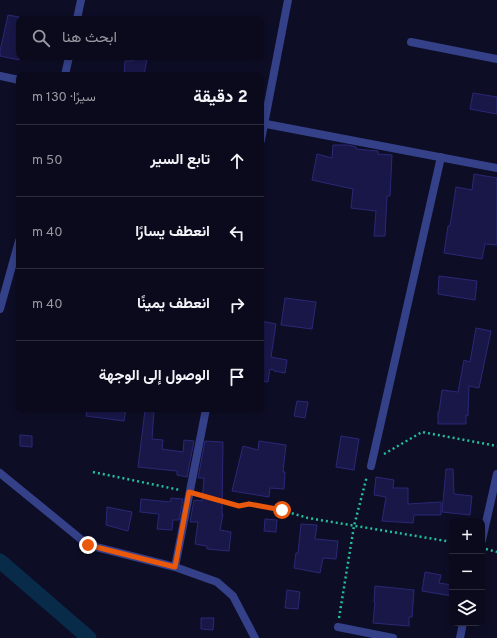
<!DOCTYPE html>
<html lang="ar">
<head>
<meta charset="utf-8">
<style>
  :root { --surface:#0a0a1c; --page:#181829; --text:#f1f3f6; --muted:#999aa3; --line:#2a2b3b }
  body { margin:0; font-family:Overpass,Vazirmatn,sans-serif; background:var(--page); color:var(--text); direction:rtl }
  .controls { position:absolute; right:12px; bottom:12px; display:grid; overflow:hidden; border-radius:8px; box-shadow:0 2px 6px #0003 }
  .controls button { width:36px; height:36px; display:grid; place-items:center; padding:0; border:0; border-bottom:1px solid var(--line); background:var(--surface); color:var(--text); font:20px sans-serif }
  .stop { position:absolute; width:12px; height:12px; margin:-9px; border:3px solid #ea580c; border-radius:50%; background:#fff }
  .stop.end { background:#ea580c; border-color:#fff; box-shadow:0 1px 4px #0008 }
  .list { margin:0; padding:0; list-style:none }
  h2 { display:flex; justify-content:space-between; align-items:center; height:52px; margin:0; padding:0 16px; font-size:17px }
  h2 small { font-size:13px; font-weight:400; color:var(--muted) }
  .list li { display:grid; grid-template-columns:26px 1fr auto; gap:12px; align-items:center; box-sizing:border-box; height:72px; padding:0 16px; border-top:1px solid var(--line) }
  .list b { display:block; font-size:15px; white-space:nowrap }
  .list em { font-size:13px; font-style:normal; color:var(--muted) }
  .icon { flex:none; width:22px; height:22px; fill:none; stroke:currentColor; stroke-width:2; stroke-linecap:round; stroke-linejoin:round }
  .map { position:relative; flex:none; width:497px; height:638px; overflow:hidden; direction:ltr }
  .search { position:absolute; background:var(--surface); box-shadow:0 2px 6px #0003; left:16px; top:16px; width:248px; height:44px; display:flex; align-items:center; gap:10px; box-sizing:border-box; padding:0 14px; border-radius:8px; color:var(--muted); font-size:15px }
  .panel { position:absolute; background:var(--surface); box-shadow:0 2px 6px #0003; left:16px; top:72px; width:248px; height:340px; border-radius:8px; direction:rtl }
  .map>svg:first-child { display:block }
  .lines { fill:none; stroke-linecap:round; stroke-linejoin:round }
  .canal { stroke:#082b4a; stroke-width:15 }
  .building { fill:#191748; stroke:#2a2876 }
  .path { stroke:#25bf9b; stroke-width:2.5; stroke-dasharray:2 3; stroke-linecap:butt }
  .minor { stroke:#344088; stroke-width:8 }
  .route { stroke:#ea580c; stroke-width:5 }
</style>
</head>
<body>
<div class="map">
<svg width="497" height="638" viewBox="0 0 497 638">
  <rect width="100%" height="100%" fill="#0d0d26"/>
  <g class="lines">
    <path class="canal" d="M 0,561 L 89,638"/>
  </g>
  <path class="building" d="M 8,15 L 19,17 L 19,60 L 0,56 L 0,51 Z
    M 134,57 L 147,59 L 144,75 L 124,75 L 125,61 L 133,61 Z
    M 473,93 L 497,97 L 497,114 L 470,109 Z
    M 333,145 L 348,145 L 356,147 L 356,149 L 378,151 L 378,154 L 392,155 L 390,196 L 387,196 L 385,236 L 374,236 L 376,211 L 351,208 L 353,189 L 312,180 L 317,154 L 332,158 Z
    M 474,174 L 497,178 L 497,245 L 485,244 L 482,259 L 444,253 L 448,226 L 450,226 L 456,187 L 472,190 Z
    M 439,276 L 477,281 L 475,300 L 438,294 Z
    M 285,298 L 316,302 L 312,329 L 281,325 Z
    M 261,321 L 276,324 L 271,357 L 287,360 L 285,373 L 274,371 L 274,370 L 270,369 L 268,382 L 261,381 L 261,346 L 263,335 L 261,334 Z
    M 476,328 L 491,331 L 479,388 L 469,386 L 468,416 L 466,415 L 466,424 L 438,424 L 438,412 L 439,412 L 442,390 L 458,392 L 464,360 L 470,362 Z
    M 297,401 L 308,402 L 305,418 L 294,416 Z
    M 87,409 L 126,409 L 124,421 L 86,416 Z
    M 145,410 L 154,411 L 152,439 L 163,440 L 162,449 L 183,452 L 184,440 L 194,441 L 187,477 L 177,475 L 177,471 L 138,467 Z
    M 20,435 L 32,436 L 32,447 L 20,446 Z
    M 341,436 L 359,439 L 354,470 L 336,467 Z
    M 205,441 L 223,442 L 222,514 L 223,514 L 220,530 L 231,532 L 229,551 L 207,549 L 207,546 L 195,544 L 198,522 L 190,522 L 194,500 L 202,501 L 204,478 L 198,478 Z
    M 259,441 L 286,445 L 283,472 L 285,472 L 284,489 L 270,488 L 269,497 L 232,491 L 243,446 L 258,450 Z
    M 446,469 L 453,469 L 454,494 L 472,496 L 470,515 L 442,512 Z
    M 376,477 L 394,480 L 393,488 L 408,488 L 408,504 L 441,502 L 441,515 L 414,515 L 413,523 L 382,521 L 386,497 L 374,495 Z
    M 171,498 L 183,499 L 179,520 L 173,520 L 172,530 L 157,529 L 159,514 L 140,512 L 141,499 L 170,502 Z
    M 107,507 L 132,512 L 128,531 L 106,525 Z
    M 265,519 L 277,520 L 276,532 L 264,531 Z
    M 301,524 L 317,525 L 315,539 L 338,541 L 336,559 L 323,558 L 320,573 L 294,568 L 296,553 L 298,553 Z
    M 425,572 L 441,575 L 439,583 L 452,585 L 452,596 L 422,591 Z
    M 375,586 L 414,590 L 412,617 L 409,617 L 409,626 L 373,623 L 375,602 L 374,602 Z
    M 287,590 L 300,592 L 298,609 L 285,608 Z
    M 201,618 L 214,618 L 213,630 L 201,629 Z"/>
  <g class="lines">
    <path class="path" d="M 384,454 L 422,432 L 497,446
      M 93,472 L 180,490
      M 200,495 L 239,506 L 249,503 L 281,510 L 308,518 L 452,542
      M 486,549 L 497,552
      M 339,618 L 354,526 L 367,476"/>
    <path class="minor" d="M 77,19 L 81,0
      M 411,42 L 497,59
      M 65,75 L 69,57
      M 0,76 L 19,80
      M 261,123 L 497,168
      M 261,140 L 288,0
      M 0,309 L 19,241
      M 371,466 L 441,157
      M 0,473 L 88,545 L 175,567 L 217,582 L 233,596 L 255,638
      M 482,540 L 497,474
      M 175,567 L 206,409
      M 338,627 L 393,638
      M 460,638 L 463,623"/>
  </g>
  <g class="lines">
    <path class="route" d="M 88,545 L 175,567 L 189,492 L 239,506 L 249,504 L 282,510"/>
  </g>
</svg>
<div class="controls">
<button>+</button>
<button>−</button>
<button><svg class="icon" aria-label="layers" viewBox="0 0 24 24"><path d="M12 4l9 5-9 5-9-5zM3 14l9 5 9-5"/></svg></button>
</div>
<div class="stop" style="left:282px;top:510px"></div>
<div class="stop end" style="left:88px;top:545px"></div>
<div class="search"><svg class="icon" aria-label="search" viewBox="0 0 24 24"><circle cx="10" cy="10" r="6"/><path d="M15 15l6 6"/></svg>ابحث هنا</div>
<section class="panel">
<h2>2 دقيقة<small>سيرًا · 130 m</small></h2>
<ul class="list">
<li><svg class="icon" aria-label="ahead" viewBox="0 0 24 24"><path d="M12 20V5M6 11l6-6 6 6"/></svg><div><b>تابع السير</b></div><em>50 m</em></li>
<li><svg class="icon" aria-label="left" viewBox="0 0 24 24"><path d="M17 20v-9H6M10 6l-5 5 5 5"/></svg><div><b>انعطف يسارًا</b></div><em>40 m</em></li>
<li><svg class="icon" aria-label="right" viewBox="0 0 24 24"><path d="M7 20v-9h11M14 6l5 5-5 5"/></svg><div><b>انعطف يمينًا</b></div><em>40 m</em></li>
<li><svg class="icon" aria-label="arrive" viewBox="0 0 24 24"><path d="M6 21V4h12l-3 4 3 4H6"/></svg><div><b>الوصول إلى الوجهة</b></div></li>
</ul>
</section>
</div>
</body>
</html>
